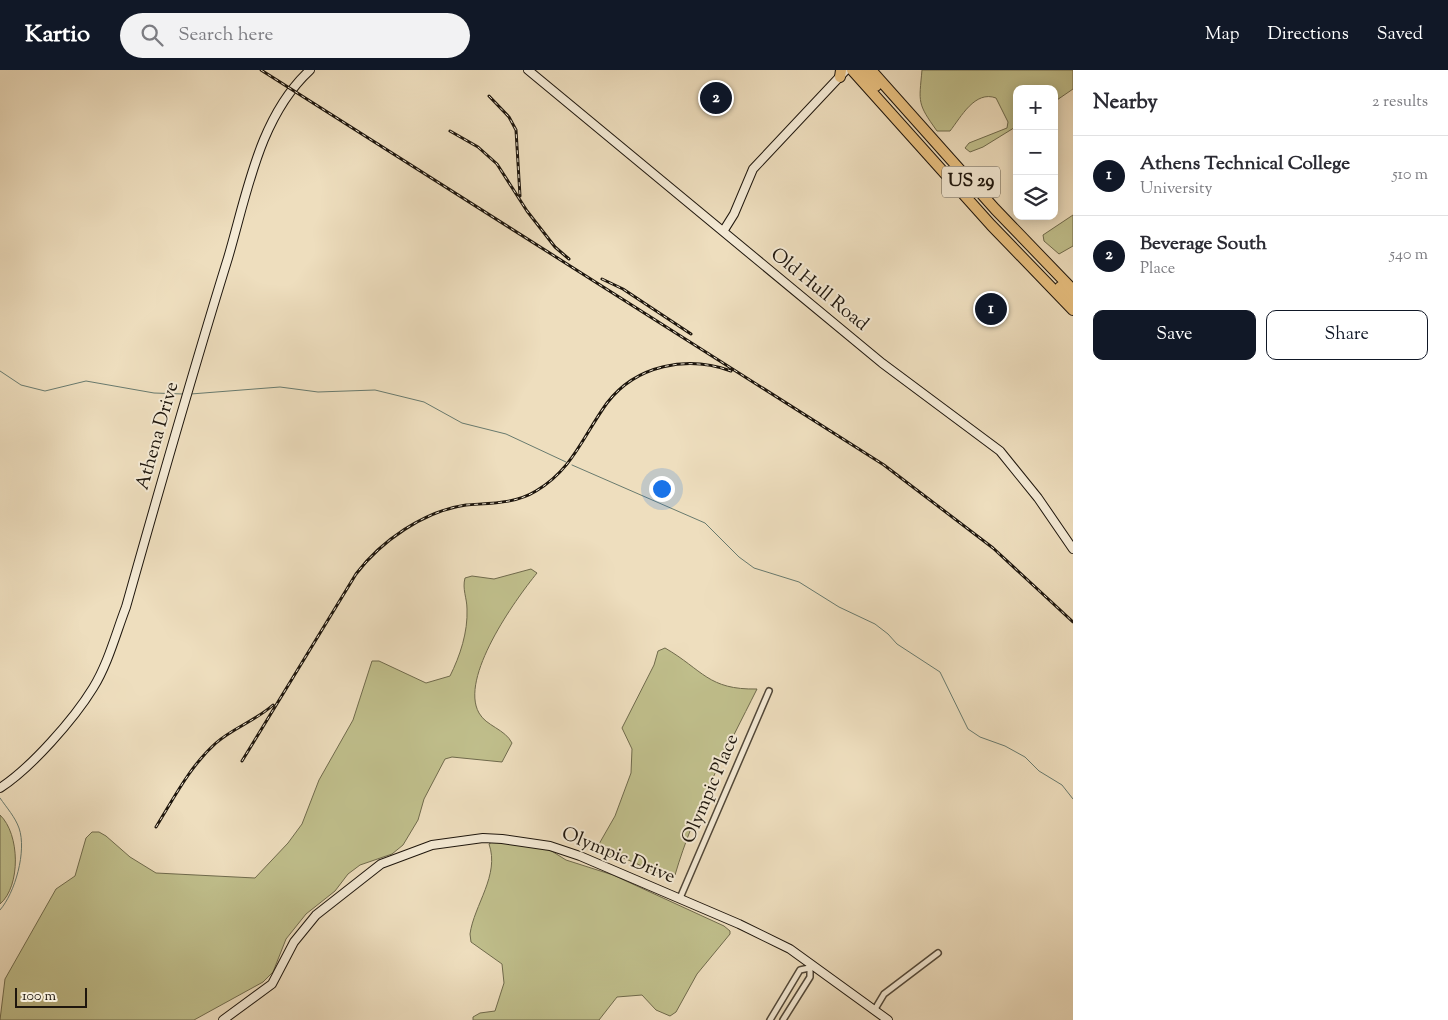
<!DOCTYPE html>
<html lang="en">
<head>
<meta charset="utf-8">
<style>
  :root { --surface:#fff; --page:#f2f2f3; --text:#2b2b33; --muted:#7c7c81; --line:#e1e1e2; --accent:#111827 }
  body { margin:0; font-family:"Sorts Mill Goudy",serif; background:var(--page); color:var(--text) }
  .controls { position:absolute; right:15px; top:15px; display:grid; overflow:hidden; border-radius:10px; box-shadow:0 2px 12px #0003 }
  .controls button { width:45px; height:45px; display:grid; place-items:center; padding:0; border:0; border-bottom:1px solid var(--line); background:var(--surface); color:var(--text); font:25px sans-serif }
  .scale { position:absolute; left:15px; bottom:12px; width:72px; box-sizing:border-box; padding-left:5px; border:2px solid #1e160d; border-top:0; font-size:14px; line-height:18px; white-space:nowrap; color:#1e160d; -webkit-text-stroke:4px #f4ead5; paint-order:stroke }
  .you { position:absolute; left:661px; top:418px; width:18px; height:18px; margin:-12px; border:4px solid #fff; border-radius:50%; background:#1a73e8; box-shadow:0 0 0 8px #1a73e833 }
  .badge { display:grid; place-items:center; width:32px; height:32px; border-radius:50%; background:var(--accent); color:#fff; font-size:16px; font-weight:700 }
  .pin { position:absolute; translate:-50% -50%; border:2px solid #fff; box-shadow:0 1px 5px #0006 }
  .list { margin:0; padding:0; list-style:none }
  h2 { display:flex; justify-content:space-between; align-items:center; height:65px; margin:0; padding:0 20px; font-size:21px }
  h2 small { font-size:16px; font-weight:400; color:var(--muted) }
  .list li { display:grid; grid-template-columns:32px 1fr auto; gap:15px; align-items:center; box-sizing:border-box; height:80px; padding:0 20px; border-top:1px solid var(--line) }
  .list b { display:block; font-size:19px; white-space:nowrap }
  .list p { margin:0; font-size:16px; white-space:nowrap; color:var(--muted) }
  .list em { font-size:16px; font-style:normal; color:var(--muted) }
  .actions { display:flex; gap:10px; padding:15px 20px }
  .actions a { flex:1; padding:11px 0; border:1px solid var(--accent); border-radius:10px; text-align:center; font-size:18px; color:var(--accent) }
  .actions .main { background:var(--accent); color:#fff }
  .icon { flex:none; width:28px; height:28px; fill:none; stroke:currentColor; stroke-width:2; stroke-linecap:round; stroke-linejoin:round }
  .map { position:relative; flex:none; width:1073px; height:950px; overflow:hidden }
  header { display:flex; align-items:center; gap:30px; box-sizing:border-box; height:70px; padding:0 25px; background:var(--accent); color:#fff }
  header strong { font-size:24px }
  nav { display:flex; gap:28px; margin-inline-start:auto; font-size:18px }
  .search { width:350px; height:45px; background:var(--page); display:flex; align-items:center; gap:12px; box-sizing:border-box; padding:0 18px; border-radius:28px; color:var(--muted); font-size:19px }
  main { display:flex }
  aside { flex:1; background:var(--surface) }
  .map>svg:first-child { display:block }
  .green { fill:#c0bf8c; stroke:#6f6a4c }
  .lines { fill:none; stroke-linecap:round; stroke-linejoin:round }
  .stream { stroke:#687a6e; stroke-width:1 }
  .street-casing { stroke:#524839; stroke-width:8 }
  .secondary-casing { stroke:#1e160d; stroke-width:10 }
  .highway-casing { stroke:#1e160d; stroke-width:12 }
  .street { stroke:#f4ead5; stroke-width:5 }
  .secondary { stroke:#f4ead5; stroke-width:8 }
  .highway { stroke:#e7bf7f; stroke-width:10 }
  .rail-casing { stroke:#1e160d; stroke-width:3 }
  .rail { stroke:#f4ead5; stroke-width:1; stroke-dasharray:4; stroke-linecap:butt }
  .labels { text-anchor:middle; dominant-baseline:central; stroke-width:4; stroke-linejoin:round; paint-order:stroke }
  .shield { fill:#f4ead5; stroke:#5e5649; stroke-width:1 }
  .shield-label { font-size:18px; font-weight:bold; fill:#1e160d }
  .street-label { font-size:19px; fill:#1e160d; stroke:#f4ead5 }
</style>
</head>
<body>
<header>
<strong>Kartio</strong>
<div class="search"><svg class="icon" aria-label="search" viewBox="0 0 24 24"><circle cx="10" cy="10" r="6"/><path d="M15 15l6 6"/></svg>Search here</div>
<nav><a>Map</a><a>Directions</a><a>Saved</a></nav>
</header>
<main>
<div class="map">
<svg width="1073" height="950" viewBox="0 0 1073 950">
  <rect width="100%" height="100%" fill="#eedebe"/>
  <filter id="stains"><feTurbulence type="fractalNoise" baseFrequency=".004" numOctaves="4"/><feColorMatrix values="0 0 0 0 .2 0 0 0 0 .09 0 0 0 0 .02 0 0 0 .5 -.17"/></filter>
  <radialGradient id="worn" r=".72"><stop offset=".6" stop-color="#630" stop-opacity="0"/><stop offset="1" stop-color="#630" stop-opacity=".3"/></radialGradient>
  <path class="green" d="M 922,0 L 1073,0 L 1073,19 L 1054,32 L 1054,19 L 1017,19 L 1017,56 L 983,77 L 970,82 L 965,78 L 969,73 L 1007,58 L 1008,52 L 996,28 C 975,20 961,47 950,61 L 937,61 C 917,33 919,33 922,0 Z
    M 1073,145 L 1073,176 L 1059,184 L 1044,171 L 1043,165 Z
    M 531,499 L 537,503 C 515,530 459,608 479,643 C 486,656 505,659 512,673 L 502,692 L 452,687 L 445,689 L 424,729 L 418,750 L 403,775 L 392,784 L 360,795 L 348,804 L 335,821 L 306,844 L 286,869 L 273,902 L 263,912 L 194,950 L 0,950 L 5,909 L 56,819 L 75,806 L 86,768 L 92,762 L 99,762 L 106,766 L 130,787 L 156,803 L 255,808 L 288,773 L 302,754 L 319,710 L 353,650 L 372,591 L 379,591 L 426,613 L 450,606 C 460,586 468,562 467,539 C 467,528 462,519 465,508 L 472,506 L 494,509 Z
    M 665,578 C 703,600 708,620 757,619 C 727,679 694,740 675,805 L 669,808 L 626,789 L 598,782 L 599,774 L 615,746 L 631,703 L 632,679 L 622,658 L 654,595 L 658,581 Z
    M 0,745 C 20,764 21,816 0,834 Z
    M 495,770 L 550,780 L 566,790 L 613,805 L 724,856 L 730,861 L 730,864 L 697,904 L 676,942 L 670,946 L 656,940 L 642,925 L 617,927 L 599,950 L 473,950 L 473,947 L 480,943 L 495,941 L 504,913 L 502,894 L 471,872 L 470,864 C 474,835 500,805 489,774 Z"/>
  <g class="lines">
    <path class="stream" d="M 0,301 L 21,315 L 45,321 L 86,311 L 154,323 L 183,324
      M 191,324 L 280,317 L 318,322 L 375,320 L 424,332 L 462,353 L 506,364 L 566,392
      M 572,395 L 705,453 L 739,487 L 754,498 L 799,512 L 839,537 L 875,554 L 888,564 L 897,574 L 940,602 L 968,659 L 980,667 L 1005,676 L 1025,687 L 1039,701 L 1062,715 L 1073,729
      M 0,728 C 7,738 15,747 19,758 C 27,781 15,823 0,840"/>
    <defs>
      <path id="street" d="M 680,828 L 769,621
        M 875,939 L 884,924 L 938,883
        M 770,950 L 800,900 L 809,898
        M 783,950 L 810,907 L 810,896"/>
      <path id="secondary" d="M 528,0 L 882,293 L 1000,381 L 1038,428 L 1073,479
        M 724,160 L 734,144 L 753,99 L 846,0
        M 0,718 C 31,698 74,649 93,618 C 108,594 116,563 126,537 C 159,420 192,304 228,188 C 247,124 259,47 310,0
        M 223,950 L 272,914 L 294,872 L 316,845 L 381,794 L 432,775 L 483,768 L 502,769 L 550,776 L 580,786 L 739,854 L 790,879 L 888,950"/>
      <path id="highway" d="M 852,0 L 991,155 L 1073,240
        M 862,0 L 876,16
        M 871,0 L 995,139 L 1073,220
        M 840,7 L 841,0
        M 1060,217 L 1073,230"/>
    </defs>
    <use href="#street" class="street-casing"/>
    <use href="#secondary" class="secondary-casing"/>
    <use href="#highway" class="highway-casing"/>
    <use href="#street" class="street"/>
    <use href="#secondary" class="secondary"/>
    <use href="#highway" class="highway"/>
    <defs>
      <path id="rail" d="M 261,0 L 884,395 L 993,478 L 1073,552
        M 489,26 L 509,47 L 516,60 L 520,126
        M 450,61 L 478,77 L 497,94 L 527,141 L 555,177 L 569,189
        M 602,209 L 623,219 L 691,264
        M 242,691 L 356,504 C 381,471 424,441 466,435 C 490,433 515,434 536,421 C 573,399 583,366 607,333 C 636,295 687,285 731,301
        M 156,757 C 174,728 190,696 216,673 C 233,658 255,651 273,635"/>
    </defs>
    <use href="#rail" class="rail-casing"/>
    <use href="#rail" class="rail"/>
  </g>
  <g class="labels">
    <rect class="shield" x="942" y="96.5" width="58" height="31" rx="4"/>
    <g class="shield-label">
      <text x="971" y="112">US 29</text>
    </g>
    <g class="street-label">
      <text transform="translate(819 220) rotate(39)">Old Hull Road</text>
      <text transform="translate(158 366) rotate(-74)">Athena Drive</text>
      <text transform="translate(711 719) rotate(-67)">Olympic Place</text>
      <text transform="translate(618 786) rotate(22)">Olympic Drive</text>
    </g>
  </g>
  <rect width="100%" height="100%" filter="url(#stains)"/>
  <rect width="100%" height="100%" fill="url(#worn)"/>
</svg>
<div class="controls">
<button>+</button>
<button>−</button>
<button><svg class="icon" aria-label="layers" viewBox="0 0 24 24"><path d="M12 4l9 5-9 5-9-5zM3 14l9 5 9-5"/></svg></button>
</div>
<div class="scale">100 m</div>
<div class="you"></div>
<div class="pin badge" style="left:991px;top:239px">1</div>
<div class="pin badge" style="left:716px;top:28px">2</div>
</div>
<aside>
<h2>Nearby<small>2 results</small></h2>
<ul class="list">
<li><span class="badge">1</span><div><b>Athens Technical College</b><p>University</p></div><em>510 m</em></li>
<li><span class="badge">2</span><div><b>Beverage South</b><p>Place</p></div><em>540 m</em></li>
</ul>
<div class="actions"><a class="main">Save</a><a>Share</a></div>
</aside>
</main>
</body>
</html>
